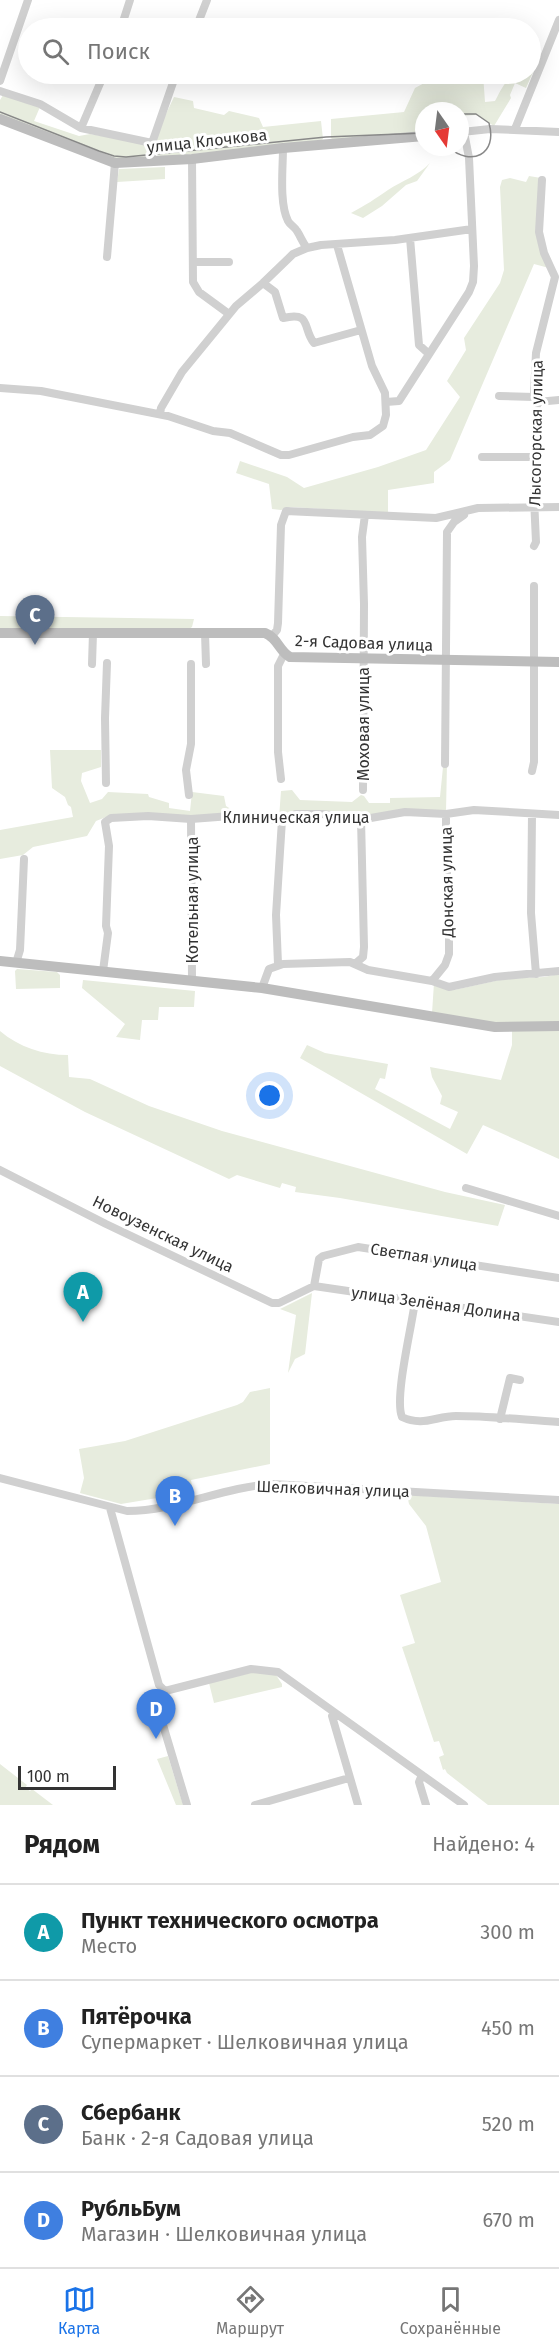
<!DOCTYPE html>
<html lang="ru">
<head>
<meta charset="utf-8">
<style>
  :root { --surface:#fff; --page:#f6f6f6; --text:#222; --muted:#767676; --line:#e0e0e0; --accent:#1a73e8 }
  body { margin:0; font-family:"Fira Sans",sans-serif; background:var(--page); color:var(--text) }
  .compass { position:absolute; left:415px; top:102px; width:54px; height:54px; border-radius:50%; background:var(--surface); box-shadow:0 6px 24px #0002; rotate:166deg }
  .scale { position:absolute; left:18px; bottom:15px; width:98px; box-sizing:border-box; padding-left:6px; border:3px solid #333; border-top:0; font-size:16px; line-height:21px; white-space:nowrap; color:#333; -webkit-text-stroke:4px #fff; paint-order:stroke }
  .you { position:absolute; left:270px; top:1096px; width:21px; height:21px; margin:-15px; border:4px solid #fff; border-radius:50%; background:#1a73e8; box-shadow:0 0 0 9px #1a73e833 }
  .badge { display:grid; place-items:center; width:39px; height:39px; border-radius:50%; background:var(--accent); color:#fff; font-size:20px; font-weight:700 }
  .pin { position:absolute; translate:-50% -50px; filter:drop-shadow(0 2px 3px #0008) }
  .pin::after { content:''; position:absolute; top:32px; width:21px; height:18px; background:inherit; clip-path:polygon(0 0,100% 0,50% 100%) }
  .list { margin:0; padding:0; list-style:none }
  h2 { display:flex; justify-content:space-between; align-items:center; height:78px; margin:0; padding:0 24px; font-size:26px }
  h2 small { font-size:20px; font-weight:400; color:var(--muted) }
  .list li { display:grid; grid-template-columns:39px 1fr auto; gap:18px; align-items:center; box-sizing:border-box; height:96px; padding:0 24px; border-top:2px solid var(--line) }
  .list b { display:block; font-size:22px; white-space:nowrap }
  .list p { margin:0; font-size:20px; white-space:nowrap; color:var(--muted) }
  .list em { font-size:20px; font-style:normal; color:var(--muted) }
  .icon { flex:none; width:33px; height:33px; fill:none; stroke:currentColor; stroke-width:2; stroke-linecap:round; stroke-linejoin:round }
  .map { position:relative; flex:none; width:559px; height:1805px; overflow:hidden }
  .search { position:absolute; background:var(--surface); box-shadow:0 6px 24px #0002; left:18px; right:18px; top:18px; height:66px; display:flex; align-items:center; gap:15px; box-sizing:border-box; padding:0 21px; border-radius:33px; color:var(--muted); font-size:22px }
  .sheet { height:462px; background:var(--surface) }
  nav { display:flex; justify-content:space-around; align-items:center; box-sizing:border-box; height:84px; border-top:2px solid var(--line); background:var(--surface); font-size:16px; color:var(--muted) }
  nav a { display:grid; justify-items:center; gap:3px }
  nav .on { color:var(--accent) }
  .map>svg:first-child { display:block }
  .green { fill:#e7ecde }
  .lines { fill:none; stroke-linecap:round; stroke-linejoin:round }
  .street { stroke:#d0d0d0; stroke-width:8 }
  .secondary { stroke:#bdbdbd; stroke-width:10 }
  .tram { stroke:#888; stroke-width:1.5 }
  .labels { text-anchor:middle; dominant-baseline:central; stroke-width:6; stroke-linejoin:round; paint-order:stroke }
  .street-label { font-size:16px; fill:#333; stroke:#fff }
</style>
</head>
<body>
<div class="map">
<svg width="559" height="1805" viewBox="0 0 559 1805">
  <rect width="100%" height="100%" fill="#fff"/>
  <path class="green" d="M 541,54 L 526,88 L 515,83 L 510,95 L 511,98 L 494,126 L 476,115 L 460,116 L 460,111 L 424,111 L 424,135 L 333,140 L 331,138 L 331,119 L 404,112 L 415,88 L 441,74 L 483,74 L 485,102 L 495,101 C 505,82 508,74 530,74 L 531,63 Z
    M 3,95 L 40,107 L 34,121 L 79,136 L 90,134 L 144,143 L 148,148 L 145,157 L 116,160 L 0,115 L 0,100 Z
    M 174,97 L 193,101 L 194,108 L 224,115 L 229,111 L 259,118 L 263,127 L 321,121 L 323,139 L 320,141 L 165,157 L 156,155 L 155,152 L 159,149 L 155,141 L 156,135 Z
    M 430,163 L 417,181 L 406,185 L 382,206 L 363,218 L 351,213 C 366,205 375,199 388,190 C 403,180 418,176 430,163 Z
    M 165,167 L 165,179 L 117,182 L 119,169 Z
    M 529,176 L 541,178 L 538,231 L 549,268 L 534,264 L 450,460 L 434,472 L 434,483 L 388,490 L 388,513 L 291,507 L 281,510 L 272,509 L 269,484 L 236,473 L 240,461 L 287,477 L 304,488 L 378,467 L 426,450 L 460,397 L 447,381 L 466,350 L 464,338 L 500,283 L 504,270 L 500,187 L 502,180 L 510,178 L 526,182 Z
    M 0,616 L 194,619 L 192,627 L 189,629 L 0,628 Z
    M 50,750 L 101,750 L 101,767 L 82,773 L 81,781 L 90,803 L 102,799 L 108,792 L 148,794 L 149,797 L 169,803 L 169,808 L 190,811 L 192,792 L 224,796 L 226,806 L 240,815 L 187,817 L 111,815 L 96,821 L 87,836 L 33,847 L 23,855 L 0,859 L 0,830 L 73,817 L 71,807 L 68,805 L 65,797 L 52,788 Z
    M 447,763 L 446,812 L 363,817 L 279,818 L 281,791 L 292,790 L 300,800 L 352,802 L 361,795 L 364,796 L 369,803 L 390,803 L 390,798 L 440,797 L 443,767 Z
    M 17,969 L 57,972 L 60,975 L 60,988 L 16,989 L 15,971 Z
    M 559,974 L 559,1022 L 497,1023 L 432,1013 L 434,983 L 454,990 L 504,979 L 544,977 Z
    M 83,980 L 195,991 L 194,1007 L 159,1007 L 158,1020 L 142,1020 L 140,1040 L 116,1037 L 125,1024 L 82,988 Z
    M 559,1029 L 559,1159 L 483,1125 L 467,1154 L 300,1058 L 307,1045 L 325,1053 L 388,1064 L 385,1079 L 380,1078 L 375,1089 L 450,1129 L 458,1112 L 440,1104 L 442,1096 L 432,1077 L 430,1067 L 501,1080 L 512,1045 L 512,1031 Z
    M 0,1031 C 19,1047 43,1055 68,1055 L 69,1077 L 90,1079 L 149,1106 L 222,1131 L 445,1192 L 505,1205 L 498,1226 L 340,1198 L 295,1192 L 296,1187 L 282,1183 L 280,1188 L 237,1175 L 229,1179 L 85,1112 L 0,1066 Z
    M 312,1293 L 305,1354 L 295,1359 L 288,1373 L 296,1315 L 280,1309 Z
    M 270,1388 L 270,1464 L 191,1480 L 193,1492 L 121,1504 L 80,1493 L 84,1478 L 79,1449 L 125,1441 L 237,1405 L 243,1402 L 250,1392 Z
    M 407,1495 L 559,1504 L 559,1805 L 488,1805 L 447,1773 L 445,1769 L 443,1770 L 439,1757 L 444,1755 L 439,1741 L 434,1742 L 402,1647 L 415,1643 L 400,1595 L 441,1582 L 426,1526 L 409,1504 Z
    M 254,1672 L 276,1675 L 282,1684 L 282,1687 L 214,1703 L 209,1683 Z
    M 168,1756 L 183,1805 L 176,1805 L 157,1759 Z
    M 0,1764 L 27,1785 L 25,1788 L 30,1791 L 32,1789 L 53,1805 L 0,1805 Z"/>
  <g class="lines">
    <path class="street" d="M 121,28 L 130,0
      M 196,28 L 207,0
      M 0,81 L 28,0
      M 0,91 L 40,104 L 81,128 L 152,143
      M 81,128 L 104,74
      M 515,129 L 559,20
      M 462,132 L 490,129 L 559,132
      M 283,148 C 283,168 279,203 288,221 C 290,225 295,227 297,231 C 301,237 302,242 307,248
      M 192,159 L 193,282 L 199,292 L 229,314
      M 152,162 L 152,143 L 176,74
      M 410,238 L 419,345 L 429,354
      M 107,257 L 115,163
      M 194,262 L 229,262
      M 263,283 L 275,292 L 283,318 C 312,311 302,328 314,343 L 361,330
      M 0,388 L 41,391 L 168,416 L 213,431 L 230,433 L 281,455 L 289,455 L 353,437 L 370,435 L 383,426 L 386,415 L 385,393 L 372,366 L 337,245
      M 499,396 L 534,397
      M 386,402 L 399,401 L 469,292 L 473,282 L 474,266 L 469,158 L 464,132
      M 537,402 L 559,400
      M 160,414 L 161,408 L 182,372 L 236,306 L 263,283 L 293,254 L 307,248 L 321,245 L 395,240 L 472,229
      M 482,457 L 535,457
      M 534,546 L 536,542 L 534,498 L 537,402 L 534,393 L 536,353 L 555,277 L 544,253 L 539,232 L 542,180
      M 205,633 L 206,664
      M 272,636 L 277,630 L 278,623 L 281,525 L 286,511 L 436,518 L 478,508 L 559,507
      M 92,664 L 93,633
      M 445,764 L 447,532 L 454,522 L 464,515
      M 532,771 L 534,762 L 534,586
      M 281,779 L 278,752 L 278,666 L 284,654
      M 106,783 L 105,718 L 107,663
      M 363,790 L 364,604 L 362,537 L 365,515
      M 189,795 L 186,770 L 191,744 L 191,664
      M 532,814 L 531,913 L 536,974
      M 191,819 L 192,981
      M 16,963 L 20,950 L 24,859
      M 356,963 L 363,957 L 364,947 L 361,819
      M 278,964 L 276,915 L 282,820
      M 103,971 L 108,933 L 106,926 L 109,846 L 105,822 L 111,818 L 148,816 L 191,819 L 231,816 L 282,820 L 296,814 L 322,814 L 365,819 L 405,812 L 446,814 L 474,810 L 559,815
      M 432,981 L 445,965 L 449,954 L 449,900 L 446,861 L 446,814
      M 262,988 L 269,969 L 283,964 L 350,962 L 368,970 L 432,981 L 449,987 L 495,977 L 559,971
      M 0,1170 L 106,1224 L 272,1303 L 279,1303 L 314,1286
      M 466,1188 L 559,1216
      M 314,1286 L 319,1259 L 323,1256 L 358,1247 L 559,1278
      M 314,1286 L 559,1322
      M 415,1301 C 412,1326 394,1398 402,1417 C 423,1427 436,1416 456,1416 C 491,1416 525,1420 559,1422
      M 500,1419 L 510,1378 L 520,1380
      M 0,1478 L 127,1511 C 176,1511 223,1487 272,1484 L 559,1500
      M 110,1508 L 159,1685 L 165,1691 L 251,1669 L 278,1672 L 464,1805
      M 165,1691 L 166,1713 L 163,1718 L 163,1725 L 187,1805
      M 334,1712 L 332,1716 L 358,1805
      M 422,1775 L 419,1782 L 426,1805
      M 255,1805 L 349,1778"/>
    <path class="secondary" d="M 0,119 L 115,163 L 192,159 L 283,148 L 424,136
      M 0,633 L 265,633 C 278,638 279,651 290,657 L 559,662
      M 0,961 L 262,988 L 495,1027 L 559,1026"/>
    <path class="tram" d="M 0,112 L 99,151 L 114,156 L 126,157 L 326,137 L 424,133
      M 448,147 C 471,167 498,155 489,123 L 476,114 L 460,114"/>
  </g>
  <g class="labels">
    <g class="street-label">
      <text transform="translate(207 141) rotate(-6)">улица Клочкова</text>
      <text transform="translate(536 433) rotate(-89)">Лысогорская улица</text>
      <text transform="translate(364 643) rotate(2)">2-я Садовая улица</text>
      <text transform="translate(363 724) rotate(-90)">Моховая улица</text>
      <text x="296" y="817">Клиническая улица</text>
      <text transform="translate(447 882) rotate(-91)">Донская улица</text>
      <text transform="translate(192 900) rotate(-90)">Котельная улица</text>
      <text transform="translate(163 1234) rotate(26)">Новоузенская улица</text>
      <text transform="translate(424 1257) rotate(9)">Светлая улица</text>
      <text transform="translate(436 1304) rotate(8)">улица Зелёная Долина</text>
      <text transform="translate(333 1489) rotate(2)">Шелковичная улица</text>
    </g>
  </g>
</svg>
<svg class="compass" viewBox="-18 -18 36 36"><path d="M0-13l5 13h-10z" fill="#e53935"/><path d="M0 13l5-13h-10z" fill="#767676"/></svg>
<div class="scale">100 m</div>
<div class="you"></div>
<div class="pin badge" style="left:83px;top:1322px;background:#0f9aa8">A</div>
<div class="pin badge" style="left:175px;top:1526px;background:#3f7fe0">B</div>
<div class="pin badge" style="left:35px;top:645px;background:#5c6f8a">C</div>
<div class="pin badge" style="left:156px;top:1739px;background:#3f7fe0">D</div>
<div class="search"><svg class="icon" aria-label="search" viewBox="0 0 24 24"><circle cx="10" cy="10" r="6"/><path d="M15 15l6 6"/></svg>Поиск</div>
</div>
<section class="sheet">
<h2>Рядом<small>Найдено: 4</small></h2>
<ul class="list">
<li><span class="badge" style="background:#0f9aa8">A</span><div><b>Пункт технического осмотра</b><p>Место</p></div><em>300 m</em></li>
<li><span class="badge" style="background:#3f7fe0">B</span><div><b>Пятёрочка</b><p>Супермаркет · Шелковичная улица</p></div><em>450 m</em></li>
<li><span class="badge" style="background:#5c6f8a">C</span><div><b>Сбербанк</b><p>Банк · 2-я Садовая улица</p></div><em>520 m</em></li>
<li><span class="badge" style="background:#3f7fe0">D</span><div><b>РубльБум</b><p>Магазин · Шелковичная улица</p></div><em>670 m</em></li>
</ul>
</section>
<nav>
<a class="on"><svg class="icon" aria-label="map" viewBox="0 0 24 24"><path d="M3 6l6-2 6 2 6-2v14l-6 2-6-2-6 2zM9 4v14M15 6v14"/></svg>Карта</a>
<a><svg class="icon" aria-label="directions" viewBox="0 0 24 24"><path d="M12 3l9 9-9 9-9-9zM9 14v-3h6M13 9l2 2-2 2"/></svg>Маршрут</a>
<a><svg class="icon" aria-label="saved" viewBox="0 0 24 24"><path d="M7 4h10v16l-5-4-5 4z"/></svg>Сохранённые</a>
</nav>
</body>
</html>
